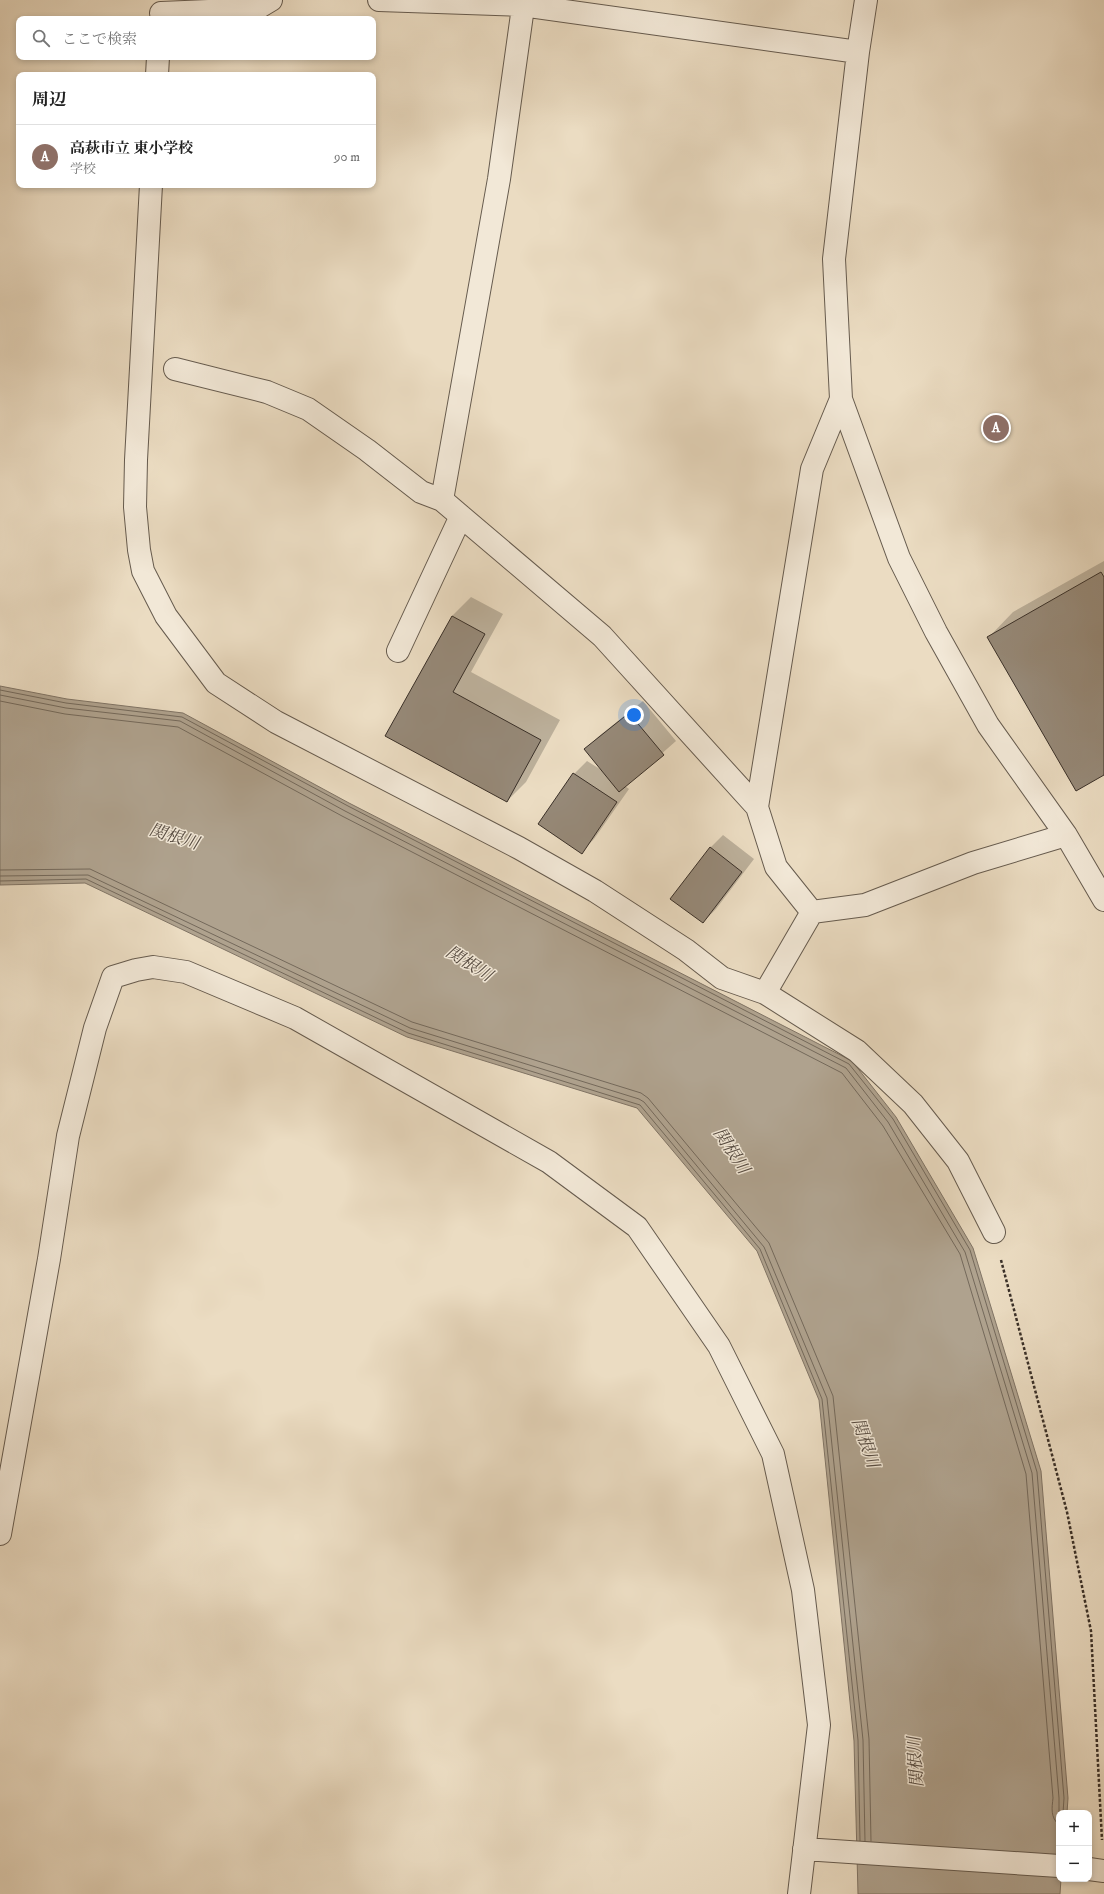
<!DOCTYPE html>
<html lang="ja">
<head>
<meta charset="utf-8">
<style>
  :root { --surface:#fff; --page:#f6f6f6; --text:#222; --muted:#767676; --line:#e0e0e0; --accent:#1a73e8 }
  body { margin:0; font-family:"IM FELL DW Pica","Noto Serif JP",serif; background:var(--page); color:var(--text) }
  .controls { position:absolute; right:12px; bottom:12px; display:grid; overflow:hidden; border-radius:8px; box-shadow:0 2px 6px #0003 }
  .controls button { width:36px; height:36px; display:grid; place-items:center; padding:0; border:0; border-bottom:1px solid var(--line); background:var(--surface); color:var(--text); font:20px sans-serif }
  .you { position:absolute; left:634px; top:715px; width:14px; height:14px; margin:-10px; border:3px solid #fff; border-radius:50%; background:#1a73e8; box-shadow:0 0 0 6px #1a73e833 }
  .badge { display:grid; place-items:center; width:26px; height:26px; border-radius:50%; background:var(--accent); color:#fff; font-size:13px; font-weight:700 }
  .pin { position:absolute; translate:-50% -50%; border:2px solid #fff; box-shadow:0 1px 4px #0006 }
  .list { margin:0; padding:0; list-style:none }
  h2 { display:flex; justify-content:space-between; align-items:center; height:52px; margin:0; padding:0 16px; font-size:17px }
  h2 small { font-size:13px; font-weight:400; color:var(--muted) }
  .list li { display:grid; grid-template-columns:26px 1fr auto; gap:12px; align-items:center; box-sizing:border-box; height:64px; padding:0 16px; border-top:1px solid var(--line) }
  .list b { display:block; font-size:15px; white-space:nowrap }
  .list p { margin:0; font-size:13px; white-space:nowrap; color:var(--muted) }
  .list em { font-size:13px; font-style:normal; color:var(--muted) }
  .icon { flex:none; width:22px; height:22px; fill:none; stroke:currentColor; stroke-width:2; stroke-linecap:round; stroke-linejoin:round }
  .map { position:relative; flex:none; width:1104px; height:1894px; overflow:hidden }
  .search { position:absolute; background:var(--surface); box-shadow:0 2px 6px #0003; left:16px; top:16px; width:360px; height:44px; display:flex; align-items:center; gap:10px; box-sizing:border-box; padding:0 14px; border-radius:8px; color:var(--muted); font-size:15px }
  .panel { position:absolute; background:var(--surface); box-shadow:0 2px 6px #0003; left:16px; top:72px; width:360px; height:116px; border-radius:8px }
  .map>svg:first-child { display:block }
  .water { fill:#afa28e; stroke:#807465 }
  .shadow { fill:#0003 }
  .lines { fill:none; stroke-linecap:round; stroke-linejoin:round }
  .shore { stroke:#74695b; stroke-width:1 }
  .building { fill:#968978; stroke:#3a3028 }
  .minor-casing { stroke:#665b4e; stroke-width:24 }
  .path { stroke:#3a3028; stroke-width:2.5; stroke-dasharray:3 2; stroke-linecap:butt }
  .minor { stroke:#f2e8d7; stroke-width:22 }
  .labels { text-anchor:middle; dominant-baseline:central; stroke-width:3; stroke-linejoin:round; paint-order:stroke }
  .water-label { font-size:17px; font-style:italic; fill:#574c42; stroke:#f2e8d7 }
</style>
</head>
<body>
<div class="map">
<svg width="1104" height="1894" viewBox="0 0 1104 1894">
  <rect width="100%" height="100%" fill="#ebdcc2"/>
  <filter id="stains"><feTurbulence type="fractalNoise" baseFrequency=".005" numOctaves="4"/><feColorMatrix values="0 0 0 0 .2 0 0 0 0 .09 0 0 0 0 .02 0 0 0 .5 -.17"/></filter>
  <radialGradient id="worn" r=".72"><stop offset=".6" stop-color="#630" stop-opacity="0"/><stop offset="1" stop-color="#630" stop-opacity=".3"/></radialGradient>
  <path class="water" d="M 0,686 L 67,699 L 183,713 L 349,803 L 852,1061 L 896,1117 L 973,1248 L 1041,1471 L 1068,1798 L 1067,1813 L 1059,1813 L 1059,1879 L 1061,1879 L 1060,1894 L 858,1894 L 854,1741 L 819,1400 L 757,1251 L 637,1108 L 407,1037 L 85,883 L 0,885 Z"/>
  <path class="shadow" d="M 1104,561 L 1104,774 L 989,637 L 1013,612 Z
    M 471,597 L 503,614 L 471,672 L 560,720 L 526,782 L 507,801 L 387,735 L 452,616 Z
    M 643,701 L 676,741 L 625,786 L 629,789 L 594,839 L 581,852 L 540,824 L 574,774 L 587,761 L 603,771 L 586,749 L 599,736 Z
    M 723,835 L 754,859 L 716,909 L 703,922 L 710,848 Z"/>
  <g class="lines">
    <path class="shore" d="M 0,690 L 66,703 L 182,717 L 348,806 L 849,1064 L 893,1119 L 970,1250 L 1037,1472 L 1064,1798 L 1063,1813
      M 0,695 L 66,708 L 180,721 L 345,811 L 846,1068 L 888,1122 L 965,1252 L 1032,1473 L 1059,1798 L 1059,1816
      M 0,701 L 65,714 L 178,727 L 342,816 L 842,1073 L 883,1126 L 960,1254 L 1026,1474 L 1053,1798 C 1052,1808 1050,1817 1059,1825
      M 0,870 L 90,869 L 412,1022 L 641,1093 L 648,1098 L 769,1243 L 833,1396 L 869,1739 L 871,1841
      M 0,876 L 88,875 L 410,1028 L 639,1099 L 644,1102 L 764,1247 L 827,1398 L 863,1740 L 865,1841
      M 0,881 L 86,879 L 408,1033 L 640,1105 L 760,1249 L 822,1399 L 858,1740 L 860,1841"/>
  </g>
  <path class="building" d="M 1101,572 L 1104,577 L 1104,775 L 1076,791 L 987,637 Z
    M 452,616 L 485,634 L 453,692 L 541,740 L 507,802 L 385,736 Z
    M 629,713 L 664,755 L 619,792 L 584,749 Z
    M 573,773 L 617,802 L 582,854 L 538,824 Z
    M 710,847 L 742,872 L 703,923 L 670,899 Z"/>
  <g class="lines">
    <defs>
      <path id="minor" d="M 379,0 L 522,5 L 858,52
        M 866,0 L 858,52 L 834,259 L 841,399 L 899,558 L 936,632 L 988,725 L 1066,835 L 1104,900
        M 161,13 L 256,9 L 271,0
        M 157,75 L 158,57
        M 151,185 L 136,460 L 135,507 L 139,550 L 143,571 L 166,616 L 216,683 L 276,722 L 519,848 L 595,891 L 686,950 L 722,978 L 765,993 L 857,1051 L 913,1104 L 958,1161 L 994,1232
        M 175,369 L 267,392 L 308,409 L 367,450 L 421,492 L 442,500 L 602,636 L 757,807
        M 442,500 L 499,179 L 524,0
        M 398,651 L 461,516
        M 812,912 L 865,905 L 973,863 L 1066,835
        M 765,993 L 812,912 L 776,867 L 757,807 L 812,469 L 841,399
        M 0,1534 L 49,1259 L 68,1136 L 95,1028 L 113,977 L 136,970 L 153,967 L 186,972 L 295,1018 L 549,1162 L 637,1227 L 719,1346 L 773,1454 L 803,1590 L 819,1725 L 799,1894
        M 804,1849 L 1059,1866
        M 1089,1869 L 1104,1871"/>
    </defs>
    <use href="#minor" class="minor-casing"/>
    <path class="path" d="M 1001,1260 L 1067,1512 L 1091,1631 L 1102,1840"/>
    <use href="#minor" class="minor"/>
  </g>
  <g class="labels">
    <g class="water-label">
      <text transform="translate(174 837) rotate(17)">関根川</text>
      <text transform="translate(469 964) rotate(32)">関根川</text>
      <text transform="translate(731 1151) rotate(57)">関根川</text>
      <text transform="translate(865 1443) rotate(71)">関根川</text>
      <text transform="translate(916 1762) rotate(-94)">関根川</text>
    </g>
  </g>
  <rect width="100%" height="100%" filter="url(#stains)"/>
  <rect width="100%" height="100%" fill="url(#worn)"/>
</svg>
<div class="controls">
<button>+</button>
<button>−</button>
</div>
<div class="you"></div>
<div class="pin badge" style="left:996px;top:428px;background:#8d6e63">A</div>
<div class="search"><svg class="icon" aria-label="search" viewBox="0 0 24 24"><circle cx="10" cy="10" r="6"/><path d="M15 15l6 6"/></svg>ここで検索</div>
<section class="panel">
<h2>周辺<small></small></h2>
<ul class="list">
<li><span class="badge" style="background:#8d6e63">A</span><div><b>高萩市立 東小学校</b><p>学校</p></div><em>90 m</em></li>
</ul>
</section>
</div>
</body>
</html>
